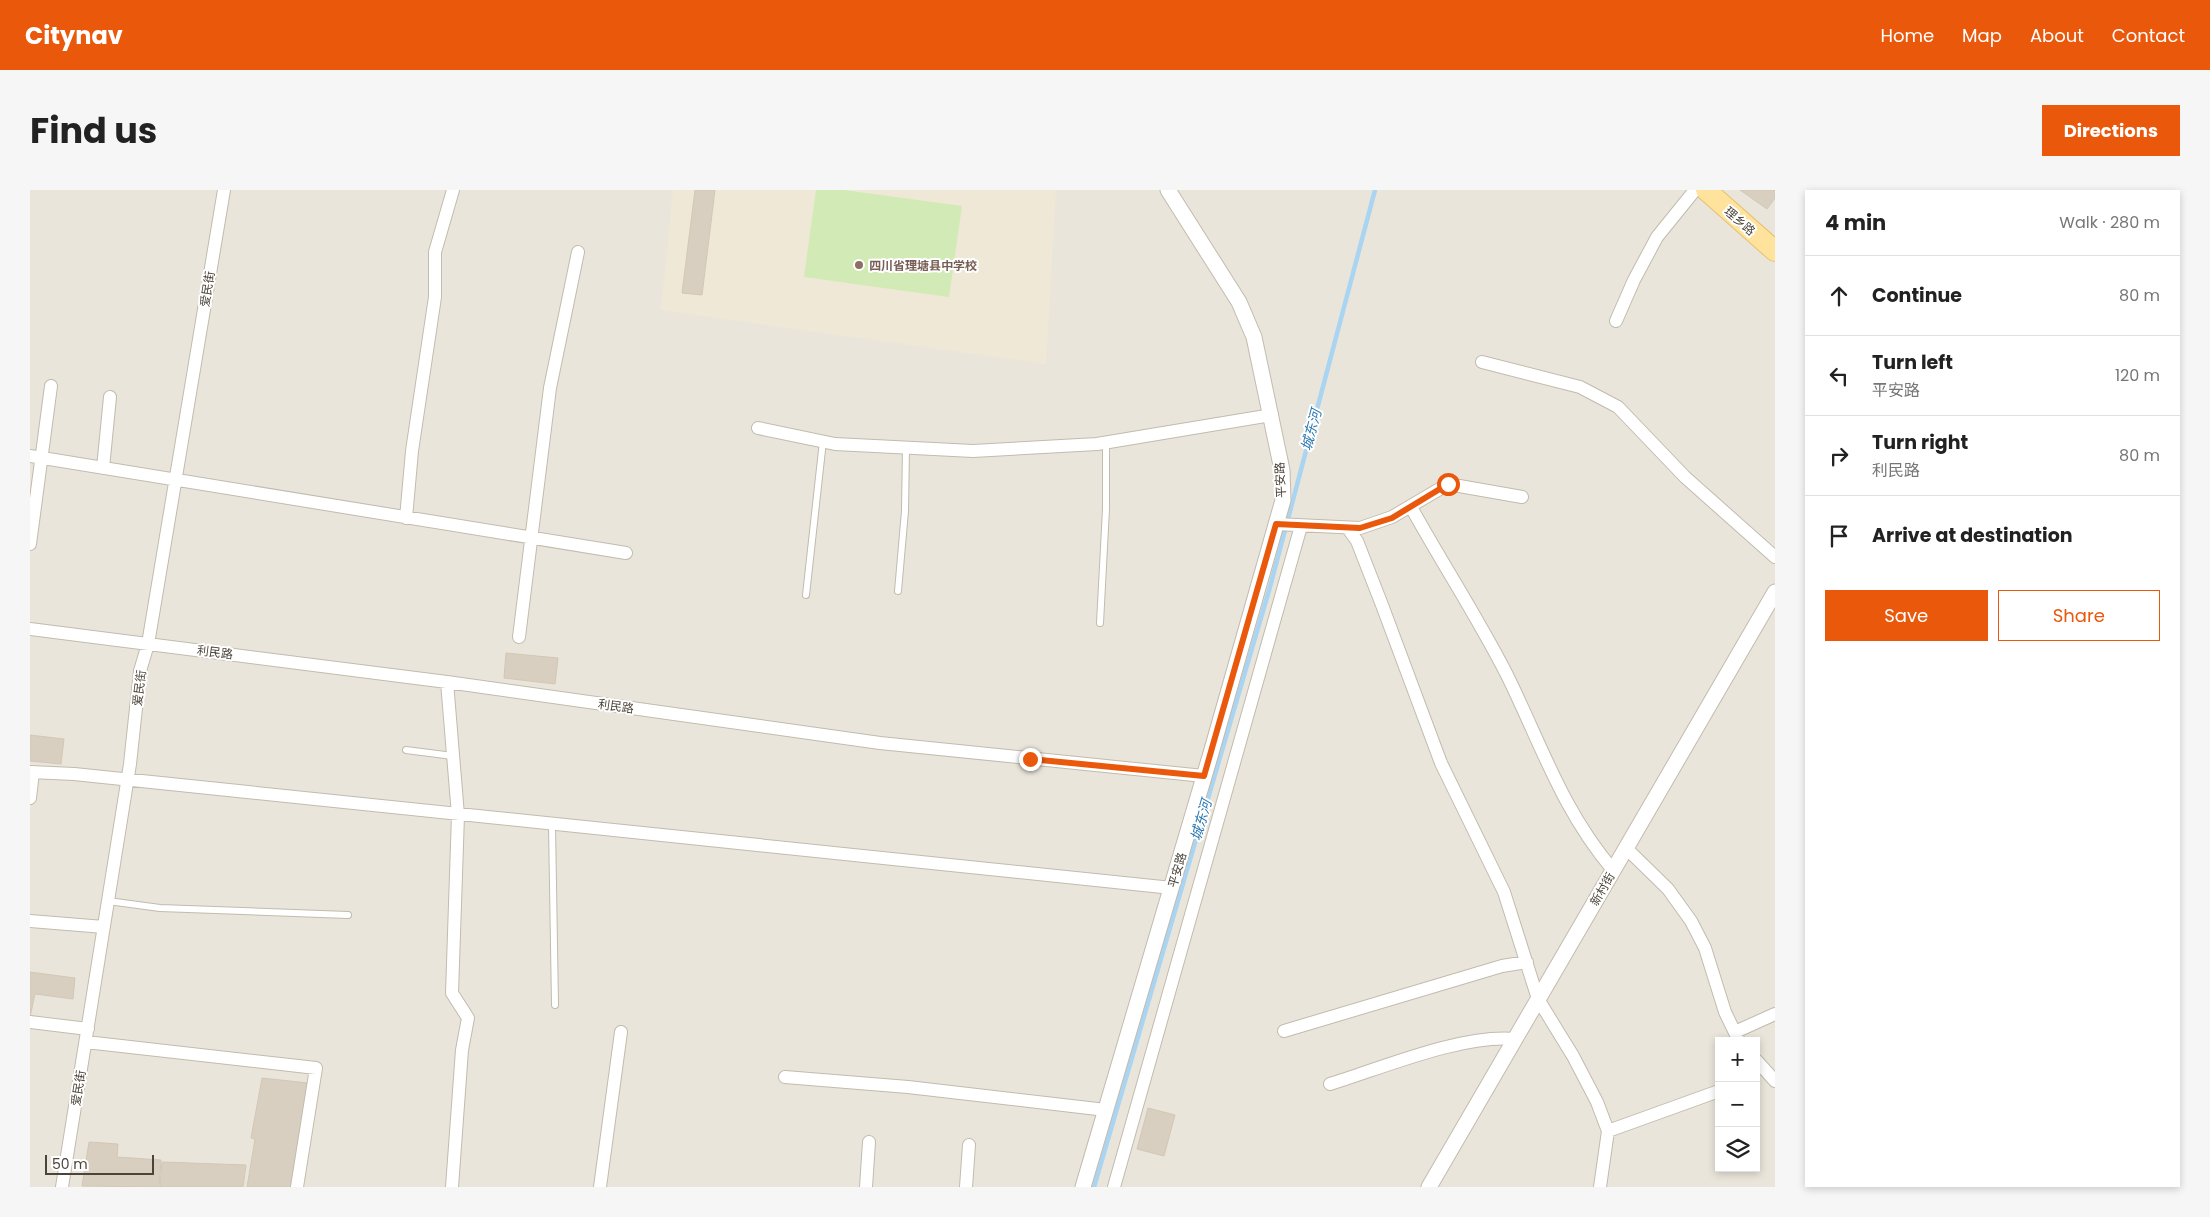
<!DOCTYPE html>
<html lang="en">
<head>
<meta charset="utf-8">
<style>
  :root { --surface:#fff; --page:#f6f6f6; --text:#222; --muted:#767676; --line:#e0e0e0; --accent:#ea580c }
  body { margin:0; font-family:Poppins,"Noto Sans SC",sans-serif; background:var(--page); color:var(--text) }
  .controls { position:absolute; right:15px; bottom:15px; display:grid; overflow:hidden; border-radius:0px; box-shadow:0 2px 8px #0003 }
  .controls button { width:45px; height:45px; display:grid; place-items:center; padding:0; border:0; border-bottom:1px solid var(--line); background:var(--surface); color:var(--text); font:25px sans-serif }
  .scale { position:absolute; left:15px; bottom:12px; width:109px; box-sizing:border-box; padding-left:5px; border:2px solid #4b4439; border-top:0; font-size:14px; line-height:18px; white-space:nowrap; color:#4b4439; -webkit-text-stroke:4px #fff; paint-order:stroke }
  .stop { position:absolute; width:15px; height:15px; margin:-11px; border:4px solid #ea580c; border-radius:50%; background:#fff }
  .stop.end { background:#ea580c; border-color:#fff; box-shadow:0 1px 5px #0008 }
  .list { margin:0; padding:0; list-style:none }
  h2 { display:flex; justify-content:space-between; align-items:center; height:65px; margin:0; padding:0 20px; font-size:21px }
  h2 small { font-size:16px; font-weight:400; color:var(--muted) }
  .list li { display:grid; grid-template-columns:32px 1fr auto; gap:15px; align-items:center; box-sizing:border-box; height:80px; padding:0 20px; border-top:1px solid var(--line) }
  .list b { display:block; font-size:19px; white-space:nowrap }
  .list p { margin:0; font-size:16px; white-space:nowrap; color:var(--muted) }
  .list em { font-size:16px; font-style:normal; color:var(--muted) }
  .actions { display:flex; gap:10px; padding:15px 20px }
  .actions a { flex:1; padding:11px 0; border:1px solid var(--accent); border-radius:0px; text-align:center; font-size:18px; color:var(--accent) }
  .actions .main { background:var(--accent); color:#fff }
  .icon { flex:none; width:28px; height:28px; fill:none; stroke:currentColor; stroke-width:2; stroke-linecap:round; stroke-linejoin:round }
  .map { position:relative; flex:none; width:1745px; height:997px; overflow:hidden; border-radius:0px }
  header { display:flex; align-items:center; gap:30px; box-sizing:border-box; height:70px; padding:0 25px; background:var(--accent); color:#fff }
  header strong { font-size:24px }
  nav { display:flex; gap:28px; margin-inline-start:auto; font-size:18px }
  .intro { display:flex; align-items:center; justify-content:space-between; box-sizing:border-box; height:120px; padding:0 30px }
  h1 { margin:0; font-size:35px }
  .button { padding:12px 22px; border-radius:0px; background:var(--accent); color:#fff; font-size:18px; font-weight:700 }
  main { display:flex; gap:30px; padding:0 30px }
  aside { flex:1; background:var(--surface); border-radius:0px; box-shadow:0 2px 8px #0003 }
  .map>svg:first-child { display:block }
  .residential { fill:#eae5da; fill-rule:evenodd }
  .education { fill:#efe8d6 }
  .green { fill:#d2eab5 }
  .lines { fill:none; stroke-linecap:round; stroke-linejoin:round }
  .stream { stroke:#a9d4f2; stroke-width:4.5 }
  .building { fill:#d8cfc1; stroke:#d3c7b4 }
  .service-casing { stroke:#c2bbae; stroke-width:8 }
  .minor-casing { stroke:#c2bbae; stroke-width:14 }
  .tertiary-casing { stroke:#c2bbae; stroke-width:17 }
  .primary-casing { stroke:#e6c16a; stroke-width:22 }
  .service { stroke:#fff; stroke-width:6 }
  .minor { stroke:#fff; stroke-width:12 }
  .tertiary { stroke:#fff; stroke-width:15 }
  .primary { stroke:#ffe39c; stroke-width:20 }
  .route { stroke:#ea580c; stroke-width:6 }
  .education-dot { fill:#8d6e63; stroke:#fff; stroke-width:2 }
  .labels { text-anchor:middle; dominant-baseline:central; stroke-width:4; stroke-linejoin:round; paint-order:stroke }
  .street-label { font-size:12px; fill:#4b4439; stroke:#fff }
  .education-label { font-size:12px; font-weight:bold; fill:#785e54; stroke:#fff; text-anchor:start }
  .water-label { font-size:14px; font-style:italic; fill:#2e7ab2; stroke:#fff }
</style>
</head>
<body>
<header>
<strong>Citynav</strong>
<nav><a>Home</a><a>Map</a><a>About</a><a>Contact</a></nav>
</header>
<div class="intro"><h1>Find us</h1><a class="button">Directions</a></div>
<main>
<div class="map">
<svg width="1745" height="997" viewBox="0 0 1745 997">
  <rect width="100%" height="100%" fill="#f6f3ec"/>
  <path class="residential" d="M 0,0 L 1745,0 L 1745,997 L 0,997 ZM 1689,851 L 1726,851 L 1726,978 L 1689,978 Z"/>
  <path class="education" d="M 643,0 L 1026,0 L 1016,174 L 631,120 Z"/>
  <path class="green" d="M 786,0 L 814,0 L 932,16 L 919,107 L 774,87 Z"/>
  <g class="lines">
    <path class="stream" d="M 1064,997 L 1240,397 L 1345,0"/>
  </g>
  <path class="building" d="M 665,0 L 685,0 L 672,105 L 652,103 Z
    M 1710,0 L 1745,0 L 1745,8 L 1737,19 Z
    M 476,463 L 528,468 L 525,494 L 474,488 Z
    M 0,545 L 34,549 L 31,574 L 0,571 Z
    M 0,782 L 45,788 L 43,809 L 5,804 L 0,827 Z
    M 232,888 L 278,893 L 262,997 L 217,997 L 225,949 L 221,948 Z
    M 1118,918 L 1145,925 L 1134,966 L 1107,959 Z
    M 59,952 L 88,954 L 87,967 L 131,970 L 129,997 L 52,996 Z
    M 132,972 L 216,975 L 213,997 L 130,997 Z"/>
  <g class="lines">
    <defs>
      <path id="service" d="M 868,401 L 875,321 L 876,257
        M 776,405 L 793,251
        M 1070,433 L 1076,319 L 1076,252
        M 376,560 L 423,566
        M 522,635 L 525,815
        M 78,711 L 130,718 L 318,725"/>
      <path id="minor" d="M 1586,131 L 1604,90 L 1627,47 L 1665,0
        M 1452,172 L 1550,197 L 1588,217 L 1655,287 L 1745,367
        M 728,238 L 805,254 L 943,261 L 1067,254 L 1242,225
        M 0,266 L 596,363
        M 73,278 L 80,207
        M 1381,317 C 1412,373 1448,428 1477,485 C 1511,554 1532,620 1583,680
        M 376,328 L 382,261 L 405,107 L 405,62 L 423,0
        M 1246,334 L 1330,338 L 1362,327 L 1418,294 L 1492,307
        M 1319,340 L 1327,351 L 1352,415 L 1411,573 L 1474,702 L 1508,809 L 1543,866 L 1567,912 L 1578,941 L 1570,997
        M 0,354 L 21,196
        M 0,439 L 417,492 L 850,553 L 1174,586
        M 489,447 L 520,198 L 548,62
        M 417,492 L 428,625 L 422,803 L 438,828 L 432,860 L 422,997
        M 0,582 L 44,584 L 1142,698
        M 0,608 L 3,582
        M 1596,658 L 1638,699 L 1661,731 L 1675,758 L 1695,822 L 1709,851
        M 0,731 L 74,737
        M 0,832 L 58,839
        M 1254,841 L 1472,776 L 1497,772
        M 1705,842 L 1745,824
        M 56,852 L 286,878 L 267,997
        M 1726,870 L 1745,891
        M 755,887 L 878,897 L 1076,920
        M 1300,894 C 1352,878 1432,844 1485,849
        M 1578,941 L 1689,901
        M 32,997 L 100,574 L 110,481 L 118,454 L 194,0
        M 570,997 L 591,842
        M 836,997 L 839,952
        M 936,997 L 939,955
        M 1084,997 L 1271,336"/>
      <path id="tertiary" d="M 1053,997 L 1181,563 L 1253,310 L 1252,280 L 1224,147 L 1209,112 L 1138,0
        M 1399,997 L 1745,402"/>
      <path id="primary" d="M 1676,0 L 1745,61"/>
    </defs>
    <use href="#service" class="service-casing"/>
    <use href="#minor" class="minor-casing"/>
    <use href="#tertiary" class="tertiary-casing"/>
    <use href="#primary" class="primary-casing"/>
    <use href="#service" class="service"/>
    <use href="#minor" class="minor"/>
    <use href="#tertiary" class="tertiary"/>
    <use href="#primary" class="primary"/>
  </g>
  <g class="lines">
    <path class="route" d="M 1000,569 L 1174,586 L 1246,334 L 1330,338 L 1362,328 L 1418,294"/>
  </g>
  <circle class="education-dot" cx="829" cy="75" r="5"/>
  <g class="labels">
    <g class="street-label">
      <text transform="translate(1710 31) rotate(41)">理乡路</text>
      <text transform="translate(177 99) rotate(-81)">爱民街</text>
      <text transform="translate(1250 290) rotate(-93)">平安路</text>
      <text transform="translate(185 462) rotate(7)">利民路</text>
      <text transform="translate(109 498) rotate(-83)">爱民街</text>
      <text transform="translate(586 516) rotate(8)">利民路</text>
      <text transform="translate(1147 680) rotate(-74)">平安路</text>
      <text transform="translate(1572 699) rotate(-60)">新村街</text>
      <text transform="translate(48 898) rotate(-81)">爱民街</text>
    </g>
    <g class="education-label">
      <text x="839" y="75">四川省理塘县中学校</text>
    </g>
    <g class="water-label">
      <text transform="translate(1281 240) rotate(-75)">城东河</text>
      <text transform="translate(1171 630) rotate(-74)">城东河</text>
    </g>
  </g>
</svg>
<div class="controls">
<button>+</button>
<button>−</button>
<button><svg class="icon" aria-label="layers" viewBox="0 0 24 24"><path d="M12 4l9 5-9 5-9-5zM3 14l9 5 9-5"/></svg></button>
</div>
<div class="scale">50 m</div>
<div class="stop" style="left:1418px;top:294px"></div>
<div class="stop end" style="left:1000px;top:569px"></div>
</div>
<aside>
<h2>4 min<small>Walk · 280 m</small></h2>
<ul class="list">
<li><svg class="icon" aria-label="ahead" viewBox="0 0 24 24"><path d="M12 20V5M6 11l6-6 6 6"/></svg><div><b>Continue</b></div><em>80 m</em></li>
<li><svg class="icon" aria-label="left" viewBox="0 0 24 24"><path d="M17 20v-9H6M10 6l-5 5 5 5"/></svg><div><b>Turn left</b><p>平安路</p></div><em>120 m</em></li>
<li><svg class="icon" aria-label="right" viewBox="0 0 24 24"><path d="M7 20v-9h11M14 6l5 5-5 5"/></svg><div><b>Turn right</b><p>利民路</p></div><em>80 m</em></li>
<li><svg class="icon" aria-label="arrive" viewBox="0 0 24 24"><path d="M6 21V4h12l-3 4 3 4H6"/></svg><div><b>Arrive at destination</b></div></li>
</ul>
<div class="actions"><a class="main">Save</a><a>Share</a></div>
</aside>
</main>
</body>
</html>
